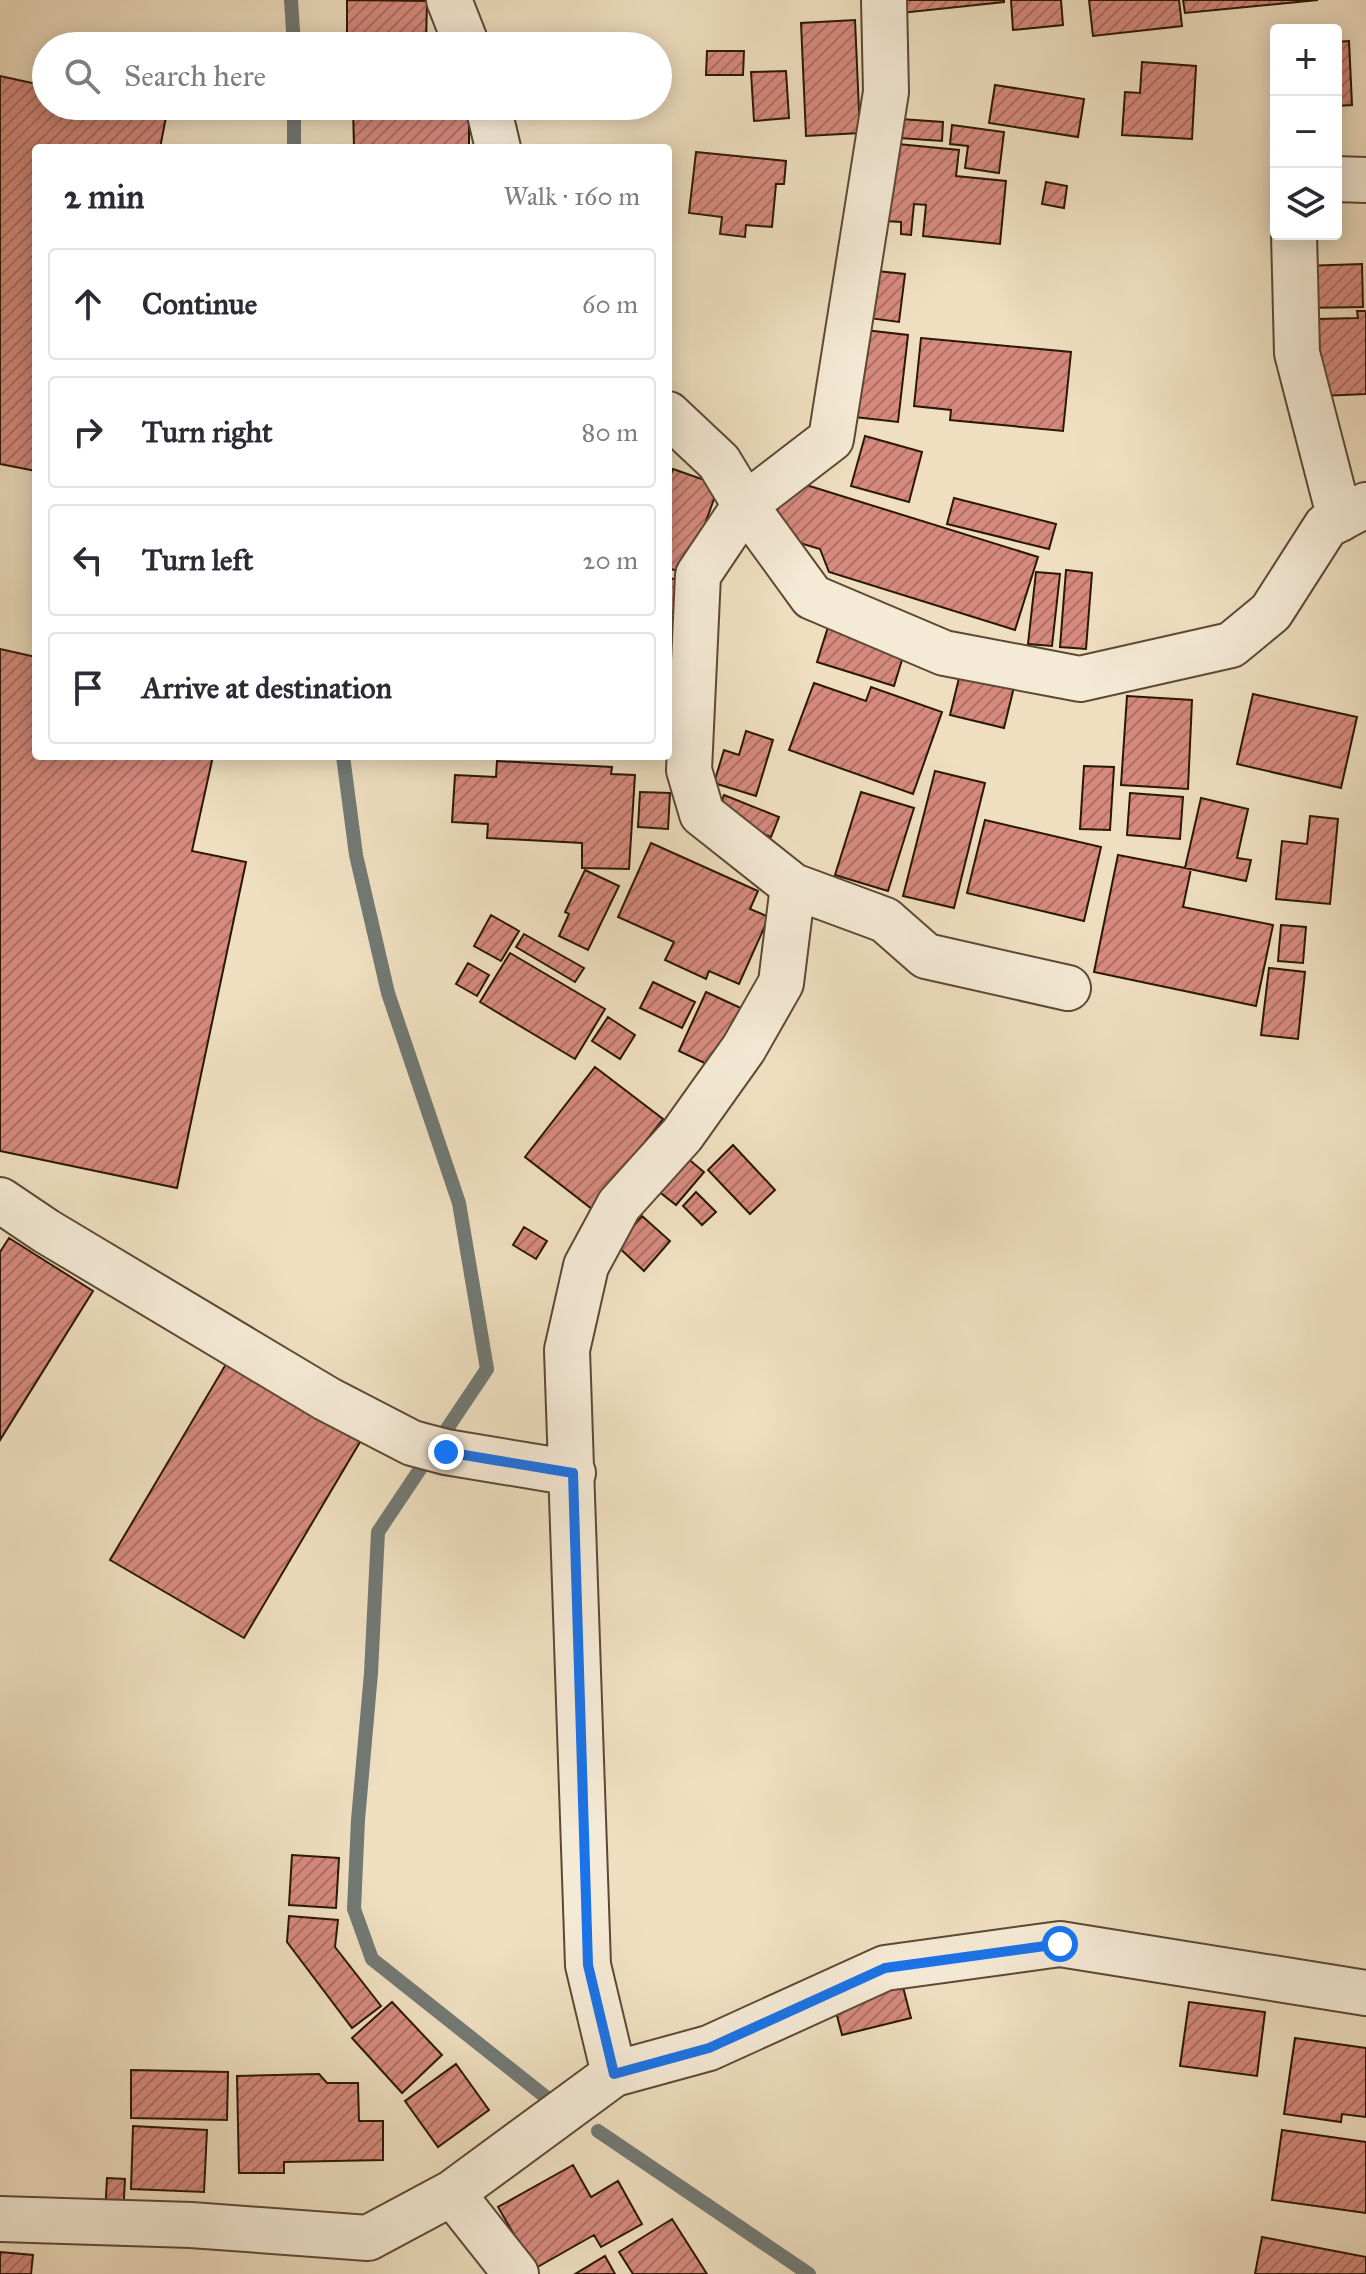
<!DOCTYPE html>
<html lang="en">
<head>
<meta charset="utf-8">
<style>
  :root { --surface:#fff; --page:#f2f2f3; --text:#2b2b33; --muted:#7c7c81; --line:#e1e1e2 }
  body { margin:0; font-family:"IM FELL Great Primer",serif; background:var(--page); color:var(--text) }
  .controls { position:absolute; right:24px; top:24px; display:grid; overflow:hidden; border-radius:8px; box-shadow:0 4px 20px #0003 }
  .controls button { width:72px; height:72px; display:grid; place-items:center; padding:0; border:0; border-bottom:2px solid var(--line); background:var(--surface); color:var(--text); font:40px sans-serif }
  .stop { position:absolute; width:24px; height:24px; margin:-18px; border:6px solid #1a73e8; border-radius:50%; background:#fff }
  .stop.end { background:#1a73e8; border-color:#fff; box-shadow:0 2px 8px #0008 }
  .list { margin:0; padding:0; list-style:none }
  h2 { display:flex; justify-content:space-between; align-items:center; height:104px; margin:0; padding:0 32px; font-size:34px }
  h2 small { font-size:26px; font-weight:400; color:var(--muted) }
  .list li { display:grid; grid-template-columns:52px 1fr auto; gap:24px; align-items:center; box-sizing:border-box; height:112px; margin:0 16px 16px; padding:0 16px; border:2px solid var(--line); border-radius:8px }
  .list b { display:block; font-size:30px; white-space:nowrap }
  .list em { font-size:26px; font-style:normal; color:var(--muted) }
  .icon { flex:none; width:44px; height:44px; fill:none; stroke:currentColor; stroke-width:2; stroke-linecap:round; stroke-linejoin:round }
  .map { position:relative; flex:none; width:1366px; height:2274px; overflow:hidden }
  .search { position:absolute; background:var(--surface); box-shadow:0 4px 20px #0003; left:32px; top:32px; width:640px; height:88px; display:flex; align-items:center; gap:20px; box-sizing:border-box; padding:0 28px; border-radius:44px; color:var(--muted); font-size:30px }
  .panel { position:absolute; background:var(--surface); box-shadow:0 4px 20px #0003; left:32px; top:144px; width:640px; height:616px; border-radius:8px }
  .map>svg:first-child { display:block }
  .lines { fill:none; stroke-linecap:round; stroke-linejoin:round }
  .stream { stroke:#717974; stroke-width:14 }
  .building { fill:url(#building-hatch); stroke:#2b1706; stroke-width:2 }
  .minor-casing { stroke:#5c4934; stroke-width:48 }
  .minor { stroke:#f5ead6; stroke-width:44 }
  .route { stroke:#1a73e8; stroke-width:10 }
</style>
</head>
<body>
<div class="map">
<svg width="1366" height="2274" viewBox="0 0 1366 2274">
  <defs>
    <pattern id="building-hatch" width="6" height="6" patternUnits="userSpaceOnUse" patternTransform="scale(2)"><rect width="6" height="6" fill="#d68a7e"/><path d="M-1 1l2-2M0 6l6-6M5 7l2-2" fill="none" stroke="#ae7065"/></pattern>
  </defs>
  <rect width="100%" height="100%" fill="#efdfc0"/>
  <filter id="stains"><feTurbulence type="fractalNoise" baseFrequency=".0025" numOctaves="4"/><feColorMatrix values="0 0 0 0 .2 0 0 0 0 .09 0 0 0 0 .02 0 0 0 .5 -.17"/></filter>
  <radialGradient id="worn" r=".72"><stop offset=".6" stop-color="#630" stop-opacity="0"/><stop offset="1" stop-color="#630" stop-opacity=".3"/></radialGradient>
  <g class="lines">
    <path class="stream" d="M 291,0 L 294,46
      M 294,148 L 294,106
      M 343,756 L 356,855 L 388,993 L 459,1203 L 487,1369 L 378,1532 L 371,1673 L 358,1820 L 354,1909 L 372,1959 L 547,2098
      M 598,2131 L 809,2274"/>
  </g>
  <path class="building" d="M 347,0 L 427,1 L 426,46 L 347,46 Z
    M 900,0 L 1004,0 L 1004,2 L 901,13 Z
    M 1011,0 L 1061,0 L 1063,25 L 1013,30 Z
    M 1089,0 L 1179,0 L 1182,26 L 1093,36 Z
    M 1183,0 L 1318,0 L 1185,13 Z
    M 855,20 L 860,133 L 806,136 L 801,23 Z
    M 1349,41 L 1352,105 L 1336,106 L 1336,42 Z
    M 707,51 L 744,51 L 743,75 L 706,75 Z
    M 1142,62 L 1196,66 L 1192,139 L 1122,135 L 1125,92 L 1140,93 Z
    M 786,71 L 789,118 L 754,121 L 751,72 Z
    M 0,76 L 46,86 L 46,106 L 137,106 L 167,112 L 160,148 L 36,148 L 36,471 L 0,464 Z
    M 995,85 L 1084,99 L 1078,137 L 989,123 Z
    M 353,106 L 469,106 L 469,148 L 354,148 Z
    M 886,118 L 943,122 L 942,141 L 885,137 Z
    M 952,125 L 1004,132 L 999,173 L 965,168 L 968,146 L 950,144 Z
    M 877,142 L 959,150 L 956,176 L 1006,181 L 1000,244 L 923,236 L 926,205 L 914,204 L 911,235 L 901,234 L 901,222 L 870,220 Z
    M 696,152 L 786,161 L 784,184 L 776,184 L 772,227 L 746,225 L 745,237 L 720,234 L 722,217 L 689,213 Z
    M 1046,182 L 1067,186 L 1064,208 L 1042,204 Z
    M 1362,264 L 1363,307 L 1304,308 L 1303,266 Z
    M 867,270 L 905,274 L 899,322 L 861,317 Z
    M 1357,311 L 1366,311 L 1366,394 L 1322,396 L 1318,319 L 1358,318 Z
    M 856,329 L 908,335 L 898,422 L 846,416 Z
    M 921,338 L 1071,352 L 1063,431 L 950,420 L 951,410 L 914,406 Z
    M 865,436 L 922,452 L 909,502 L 851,486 Z
    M 673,469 L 719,485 L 687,574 L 668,568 L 668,482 Z
    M 787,479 L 1038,557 L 1015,630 L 829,572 L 820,549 L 770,534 Z
    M 954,498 L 1056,524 L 1049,549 L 947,524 Z
    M 1066,570 L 1092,573 L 1086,649 L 1060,647 Z
    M 1036,572 L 1060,574 L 1052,646 L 1028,644 Z
    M 668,578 L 687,581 L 682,614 L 668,612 Z
    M 828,627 L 905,650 L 894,686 L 817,662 Z
    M 0,649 L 36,657 L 36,756 L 213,756 L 192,851 L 246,862 L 177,1188 L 0,1151 Z
    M 668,671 L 683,673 L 668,755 Z
    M 960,674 L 1014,687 L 1004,728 L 950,715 Z
    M 814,683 L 866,701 L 871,687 L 942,712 L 913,794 L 789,750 Z
    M 1253,694 L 1357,717 L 1341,788 L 1237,764 Z
    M 1127,696 L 1192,700 L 1188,789 L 1121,785 Z
    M 746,731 L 773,740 L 756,796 L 714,783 L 724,750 L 739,755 Z
    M 497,761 L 612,767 L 611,774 L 635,775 L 629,869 L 582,868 L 582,843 L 487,838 L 488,824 L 452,822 L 455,775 L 496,777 Z
    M 1084,766 L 1114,767 L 1110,830 L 1080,829 Z
    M 935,771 L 985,783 L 954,908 L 903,896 Z
    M 640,792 L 670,793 L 668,829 L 638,827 Z
    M 861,792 L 914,808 L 888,891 L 835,875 Z
    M 1130,793 L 1183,797 L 1180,839 L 1127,835 Z
    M 724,795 L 779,817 L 771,837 L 716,814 Z
    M 1201,798 L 1248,809 L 1237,858 L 1251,860 L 1246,881 L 1185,868 Z
    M 1310,816 L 1338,819 L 1330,904 L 1276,899 L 1282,841 L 1307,844 Z
    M 985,820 L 1101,847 L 1084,921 L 967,893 Z
    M 651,843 L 758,891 L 750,909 L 769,917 L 739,984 L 709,971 L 706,979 L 665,960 L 674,942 L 618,917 Z
    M 1118,855 L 1191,869 L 1183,907 L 1273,925 L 1256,1006 L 1094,972 Z
    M 585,870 L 619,886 L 588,950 L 559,936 L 569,914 L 565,912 Z
    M 491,915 L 519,931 L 501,961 L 474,946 Z
    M 1281,925 L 1306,927 L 1303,963 L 1278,961 Z
    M 524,934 L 584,968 L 575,982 L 516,947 Z
    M 510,953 L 605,1009 L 575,1059 L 480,1002 Z
    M 468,963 L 489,975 L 477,996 L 456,984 Z
    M 1269,968 L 1305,972 L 1298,1039 L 1261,1035 Z
    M 653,982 L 695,1002 L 682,1028 L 640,1008 Z
    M 706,992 L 743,1009 L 715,1068 L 679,1051 Z
    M 608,1017 L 635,1035 L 620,1059 L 592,1041 Z
    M 595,1067 L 663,1119 L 592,1209 L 525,1157 Z
    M 733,1145 L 775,1190 L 750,1214 L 708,1170 Z
    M 686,1157 L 704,1172 L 676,1205 L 657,1190 Z
    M 696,1192 L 716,1212 L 702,1225 L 683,1206 Z
    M 642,1216 L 670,1241 L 644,1271 L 616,1245 Z
    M 524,1227 L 547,1241 L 536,1259 L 513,1245 Z
    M 9,1238 L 93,1291 L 0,1440 L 0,1252 Z
    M 226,1364 L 360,1442 L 244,1638 L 110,1560 Z
    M 292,1855 L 339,1858 L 336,1908 L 289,1905 Z
    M 289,1916 L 338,1920 L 335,1947 L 381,2006 L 352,2028 L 287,1942 Z
    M 903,1987 L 911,2018 L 842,2035 L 834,2004 Z
    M 392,2002 L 442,2055 L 402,2093 L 352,2038 Z
    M 1189,2002 L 1265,2012 L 1257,2076 L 1180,2066 Z
    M 1295,2038 L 1366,2048 L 1366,2117 L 1342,2114 L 1341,2122 L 1284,2114 Z
    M 456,2064 L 489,2110 L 438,2147 L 405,2101 Z
    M 131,2070 L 228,2072 L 227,2120 L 131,2118 Z
    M 319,2074 L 327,2083 L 358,2083 L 359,2121 L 383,2121 L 383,2160 L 284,2162 L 284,2173 L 239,2173 L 237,2076 Z
    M 133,2126 L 207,2130 L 204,2192 L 131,2189 Z
    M 1282,2130 L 1366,2142 L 1366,2213 L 1272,2200 Z
    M 573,2165 L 591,2197 L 618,2181 L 642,2224 L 601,2247 L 594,2235 L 534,2269 L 498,2207 Z
    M 107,2178 L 125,2179 L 123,2216 L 105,2215 Z
    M 672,2219 L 707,2274 L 633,2274 L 619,2252 Z
    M 1262,2237 L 1366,2257 L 1366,2274 L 1255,2274 Z
    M 0,2252 L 33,2255 L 31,2274 L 0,2274 Z
    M 605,2256 L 615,2274 L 575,2274 Z"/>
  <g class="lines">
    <defs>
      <path id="minor" d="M 449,0 L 467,46
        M 488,106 L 498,148
        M 1336,179 L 1366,180
        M 1294,234 L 1297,353 L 1340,519
        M 668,414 L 719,462 L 745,505 L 812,597 L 944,653 L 1080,679 L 1231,645 L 1271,612 L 1326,526 L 1366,505
        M 793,886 L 885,920 L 926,956 L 1068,988
        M 0,1200 L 46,1231 L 327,1399 L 412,1443 L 446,1452 L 573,1473
        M 614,2074 L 588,1965 L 567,1350 L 586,1266 L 619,1205 L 682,1135 L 744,1048 L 781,983 L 793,886 L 702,814 L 689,770 L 698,575 L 745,505 L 831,439 L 886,92 L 884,0
        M 452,2193 L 516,2274
        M 0,2219 L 191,2225 L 368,2238 L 452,2193 L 614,2074 L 709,2048 L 885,1968 L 1060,1944 L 1366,1993"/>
    </defs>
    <use href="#minor" class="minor-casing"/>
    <use href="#minor" class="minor"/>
  </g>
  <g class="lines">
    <path class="route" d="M 446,1452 L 573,1473 L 588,1965 L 614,2074 L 709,2048 L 885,1968 L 1060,1944"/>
  </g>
  <rect width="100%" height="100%" filter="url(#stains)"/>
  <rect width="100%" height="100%" fill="url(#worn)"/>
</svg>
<div class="controls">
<button>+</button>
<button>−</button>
<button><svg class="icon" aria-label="layers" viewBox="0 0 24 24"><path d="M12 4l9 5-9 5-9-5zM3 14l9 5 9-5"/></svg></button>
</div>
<div class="stop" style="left:1060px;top:1944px"></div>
<div class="stop end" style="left:446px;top:1452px"></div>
<div class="search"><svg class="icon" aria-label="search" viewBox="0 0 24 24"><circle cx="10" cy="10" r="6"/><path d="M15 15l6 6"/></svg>Search here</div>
<section class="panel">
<h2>2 min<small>Walk · 160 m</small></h2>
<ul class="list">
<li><svg class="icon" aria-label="ahead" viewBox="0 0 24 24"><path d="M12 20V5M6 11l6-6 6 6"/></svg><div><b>Continue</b></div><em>60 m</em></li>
<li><svg class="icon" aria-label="right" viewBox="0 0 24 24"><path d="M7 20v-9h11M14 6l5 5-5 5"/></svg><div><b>Turn right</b></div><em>80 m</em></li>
<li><svg class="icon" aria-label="left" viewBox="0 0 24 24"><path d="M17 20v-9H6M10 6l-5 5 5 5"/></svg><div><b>Turn left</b></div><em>20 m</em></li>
<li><svg class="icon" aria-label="arrive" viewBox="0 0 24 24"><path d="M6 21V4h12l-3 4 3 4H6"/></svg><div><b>Arrive at destination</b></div></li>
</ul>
</section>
</div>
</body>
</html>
